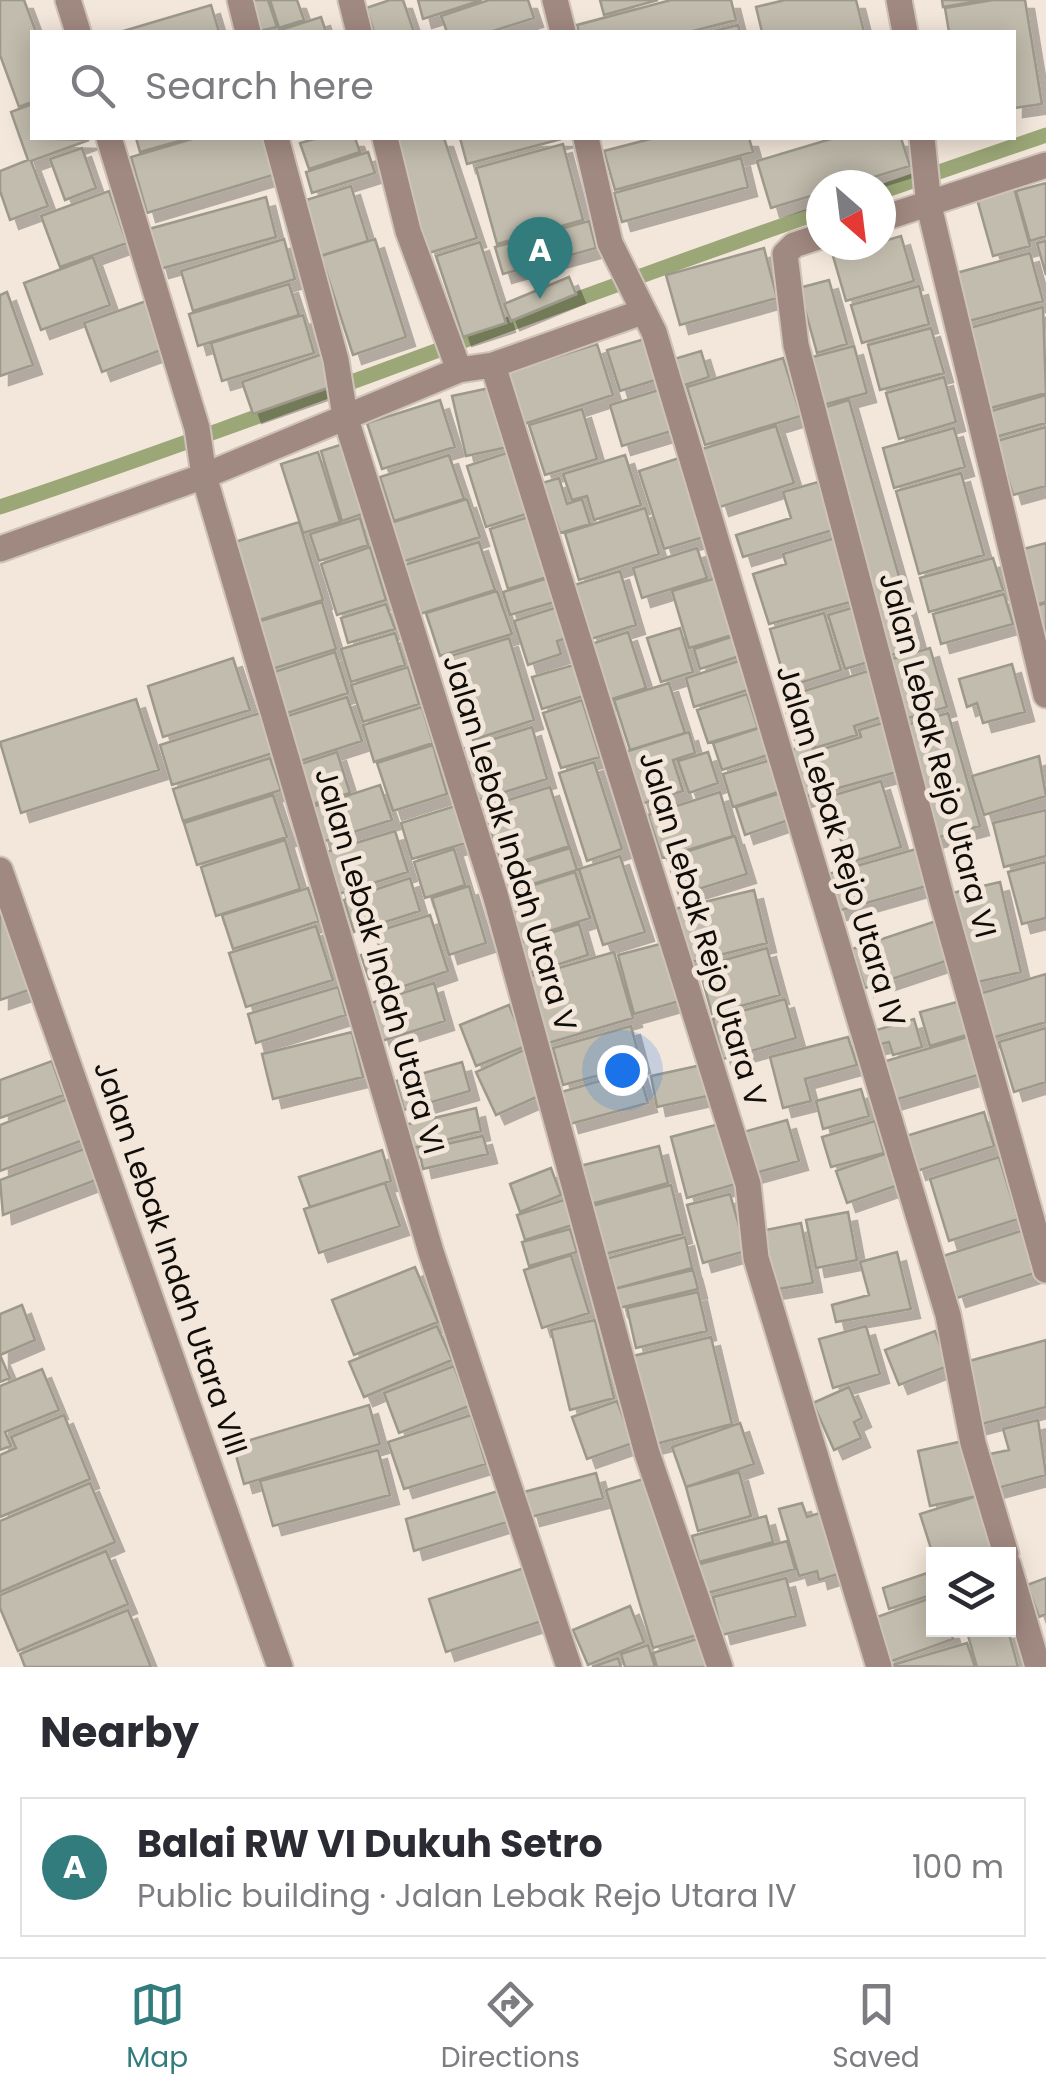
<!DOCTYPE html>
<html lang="en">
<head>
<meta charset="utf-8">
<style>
  :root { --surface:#fff; --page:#f7f7f7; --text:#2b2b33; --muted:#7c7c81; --line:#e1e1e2; --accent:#337c7e }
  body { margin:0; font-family:Poppins,sans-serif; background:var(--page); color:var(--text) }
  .controls { position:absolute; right:30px; bottom:30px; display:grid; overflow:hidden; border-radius:0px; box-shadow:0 5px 25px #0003 }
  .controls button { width:90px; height:90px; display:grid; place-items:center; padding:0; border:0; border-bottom:2px solid var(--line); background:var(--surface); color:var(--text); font:50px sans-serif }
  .compass { position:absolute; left:806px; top:170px; width:90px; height:90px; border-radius:50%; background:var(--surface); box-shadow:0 5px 25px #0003; rotate:152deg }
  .you { position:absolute; left:622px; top:1070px; width:35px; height:35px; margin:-25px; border:8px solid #fff; border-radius:50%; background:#1a73e8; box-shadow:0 0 0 15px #1a73e833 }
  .badge { display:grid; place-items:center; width:65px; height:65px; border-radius:50%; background:var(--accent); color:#fff; font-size:32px; font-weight:700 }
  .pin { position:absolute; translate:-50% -82px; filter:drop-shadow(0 2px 5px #0008) }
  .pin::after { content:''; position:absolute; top:52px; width:35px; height:30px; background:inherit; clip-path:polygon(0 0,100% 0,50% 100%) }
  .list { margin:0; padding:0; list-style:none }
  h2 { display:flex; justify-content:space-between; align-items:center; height:130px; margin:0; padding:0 40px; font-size:42px }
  h2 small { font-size:32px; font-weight:400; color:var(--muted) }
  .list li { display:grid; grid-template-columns:65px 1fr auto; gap:30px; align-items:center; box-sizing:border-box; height:140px; margin:0 20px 20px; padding:0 20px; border:2px solid var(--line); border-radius:0px }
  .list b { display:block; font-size:38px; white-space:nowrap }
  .list p { margin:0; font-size:32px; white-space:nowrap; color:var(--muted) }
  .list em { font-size:32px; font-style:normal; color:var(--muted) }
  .icon { flex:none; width:55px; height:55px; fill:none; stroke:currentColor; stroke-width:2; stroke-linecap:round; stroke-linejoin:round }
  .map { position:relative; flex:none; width:1046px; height:1667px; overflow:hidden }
  .search { position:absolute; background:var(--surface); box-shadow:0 5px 25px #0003; left:30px; right:30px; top:30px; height:110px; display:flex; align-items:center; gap:25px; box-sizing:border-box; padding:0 35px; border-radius:0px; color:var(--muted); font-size:38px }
  .sheet { height:290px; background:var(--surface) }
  nav { display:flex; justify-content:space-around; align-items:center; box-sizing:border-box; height:140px; border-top:2px solid var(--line); background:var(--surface); font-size:28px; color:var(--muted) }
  nav a { display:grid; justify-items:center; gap:5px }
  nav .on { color:var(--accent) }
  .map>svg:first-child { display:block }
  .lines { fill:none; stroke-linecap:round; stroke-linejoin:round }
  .stream { stroke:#9ca778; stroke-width:15 }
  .building { fill:#c1bcad; stroke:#9d998a; stroke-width:2.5; filter:url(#shadow) }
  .minor-casing { stroke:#cfc3b9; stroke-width:29 }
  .minor { stroke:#a08981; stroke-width:25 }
  .labels { text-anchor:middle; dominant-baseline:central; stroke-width:10; stroke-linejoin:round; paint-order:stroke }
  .street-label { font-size:30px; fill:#110d09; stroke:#f3e6da }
</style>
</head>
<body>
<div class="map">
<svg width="1046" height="1667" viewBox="0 0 1046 1667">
  <defs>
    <filter id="shadow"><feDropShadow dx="9" dy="9" stdDeviation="0" flood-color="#0004"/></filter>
  </defs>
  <rect width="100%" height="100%" fill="#f3e6da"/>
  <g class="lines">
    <path class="stream" d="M 881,192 L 1046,135
      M 0,507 C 276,414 546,307 821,212"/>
  </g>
  <path class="building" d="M 0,0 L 24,0 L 36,32 L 32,102 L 19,107 L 0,55 Z
    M 245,0 L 268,0 L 277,27 L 255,32 Z
    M 270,0 L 297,0 L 304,20 L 279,28 Z
    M 390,0 L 403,0 L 414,32 L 374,32 L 366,8 Z
    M 418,0 L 482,0 L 423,19 Z
    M 489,0 L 528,0 L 534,18 L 490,32 L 447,32 L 441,16 Z
    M 600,0 L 658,0 L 604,15 Z
    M 671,0 L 731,0 L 736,20 L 689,32 L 579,32 L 577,25 Z
    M 785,0 L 856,0 L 864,32 L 762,32 L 756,7 Z
    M 942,0 L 985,0 L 943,7 Z
    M 993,0 L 1025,0 L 1042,104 L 1014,108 L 1014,32 L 949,32 L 945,8 Z
    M 211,5 L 219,32 L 120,32 Z
    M 321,17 L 326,32 L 274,32 Z
    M 738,25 L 740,32 L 710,32 Z
    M 32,104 L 32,138 L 89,140 L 31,161 L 48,206 L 10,220 L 0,191 L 0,171 L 28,160 L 11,112 Z
    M 136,138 L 190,138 L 140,152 Z
    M 195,138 L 273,138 L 283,172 L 147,213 L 131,157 Z
    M 318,138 L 355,138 L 360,152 L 309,169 L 300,143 Z
    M 391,138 L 444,138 L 477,238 L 429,253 Z
    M 460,138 L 565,138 L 467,164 Z
    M 654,138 L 749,138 L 753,152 L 615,190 L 604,151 Z
    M 834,138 L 901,138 L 910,166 L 848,185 L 821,185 L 821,193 L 771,208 L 757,161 Z
    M 563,144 L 583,220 L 497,244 L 476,168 Z
    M 82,148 L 96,188 L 65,200 L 50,159 Z
    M 368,152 L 375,173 L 312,193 L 306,172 Z
    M 741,158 L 748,187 L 622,222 L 614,193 Z
    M 1046,183 L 1046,236 L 1030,241 L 1016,191 Z
    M 351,186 L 368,241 L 320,256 L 303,201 Z
    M 1014,188 L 1030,246 L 993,256 L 977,199 Z
    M 109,191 L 127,243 L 60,267 L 41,216 Z
    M 266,197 L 276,237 L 160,269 L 149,229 Z
    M 589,221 L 596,248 L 503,274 L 495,247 Z
    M 901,236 L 914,281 L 846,301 L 833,256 Z
    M 284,239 L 295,279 L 193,311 L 181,271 Z
    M 375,239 L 406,337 L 353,355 L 321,256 Z
    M 1046,241 L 1046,275 L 1037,243 Z
    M 480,242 L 506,323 L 463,337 L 436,256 Z
    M 764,248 L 777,298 L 680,325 L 666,275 Z
    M 1030,253 L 1043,301 L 962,323 L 949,275 Z
    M 93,257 L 110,305 L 41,330 L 24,283 Z
    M 569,277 L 576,294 L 511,321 L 504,304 Z
    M 829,280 L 847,344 L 817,353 L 799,288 Z
    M 289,284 L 299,315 L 198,346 L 189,314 Z
    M 919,286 L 929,324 L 862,343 L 851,305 Z
    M 7,292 L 33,365 L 0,376 L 0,295 Z
    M 146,301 L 164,349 L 102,372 L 84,323 Z
    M 1043,307 L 1046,393 L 987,409 L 966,329 Z
    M 303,315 L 314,353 L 222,381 L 211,343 Z
    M 931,328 L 944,373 L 880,390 L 868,345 Z
    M 648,338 L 662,378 L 620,391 L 607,350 Z
    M 597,344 L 613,395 L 524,424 L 508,372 Z
    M 854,346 L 867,393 L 819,406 L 805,359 Z
    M 701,351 L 709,377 L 682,386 L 674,359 Z
    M 325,353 L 336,385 L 253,414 L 242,382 Z
    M 783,358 L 801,416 L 705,445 L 687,387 Z
    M 944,377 L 956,422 L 899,439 L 886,393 Z
    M 494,387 L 508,447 L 466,456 L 452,396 Z
    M 662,389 L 675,430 L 622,446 L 610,405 Z
    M 1046,395 L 1046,423 L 988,439 L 981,414 Z
    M 440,400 L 455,447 L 382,469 L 367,423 Z
    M 849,400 L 919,647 L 884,657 L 816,410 Z
    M 582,409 L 597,459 L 545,475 L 529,425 Z
    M 776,426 L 794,483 L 720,507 L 702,449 Z
    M 1046,427 L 1046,486 L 1013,495 L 997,441 Z
    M 954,428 L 965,467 L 894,488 L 883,448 Z
    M 346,443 L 368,512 L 342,521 L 321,451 Z
    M 318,452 L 340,522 L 303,533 L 281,464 Z
    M 510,452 L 529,513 L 486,527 L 467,466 Z
    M 449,455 L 464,499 L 394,521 L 380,477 Z
    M 625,455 L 641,505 L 594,520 L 587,496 L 572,500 L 563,474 Z
    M 682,457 L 707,536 L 664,549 L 639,471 Z
    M 961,473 L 984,555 L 919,574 L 896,491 Z
    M 559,478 L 567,504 L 582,499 L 590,524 L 560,533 L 542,483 Z
    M 818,482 L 833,530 L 743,557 L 736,535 L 791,518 L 783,492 Z
    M 467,499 L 480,537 L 402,562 L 390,523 Z
    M 645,508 L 659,554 L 579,580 L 565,533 Z
    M 535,515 L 554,575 L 508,589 L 490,529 Z
    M 360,518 L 368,545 L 319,561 L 310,534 Z
    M 299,522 L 323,600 L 250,623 L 225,545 Z
    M 838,537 L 858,600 L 769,624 L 753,574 L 786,564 L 783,554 Z
    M 479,542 L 495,590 L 420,614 L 404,565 Z
    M 1046,543 L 1046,602 L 1031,606 L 1016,551 Z
    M 370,547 L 386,600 L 337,615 L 321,564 Z
    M 697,548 L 707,578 L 642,598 L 633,568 Z
    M 993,558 L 1003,590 L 929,612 L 920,578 Z
    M 620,571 L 636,625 L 591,639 L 574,585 Z
    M 726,575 L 743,632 L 689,648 L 672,591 Z
    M 551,577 L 558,601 L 510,615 L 503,592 Z
    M 497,591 L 512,634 L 440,656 L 426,613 Z
    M 1004,594 L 1013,624 L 941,644 L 933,614 Z
    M 322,602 L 336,649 L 269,670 L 254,623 Z
    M 1046,603 L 1046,654 L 1029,608 Z
    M 386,604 L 395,629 L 348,643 L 341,618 Z
    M 564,605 L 573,636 L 557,641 L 561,654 L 528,665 L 514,621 Z
    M 855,607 L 872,661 L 845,669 L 828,615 Z
    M 824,613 L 841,670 L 787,687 L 770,629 Z
    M 680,628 L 693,672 L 661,682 L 647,638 Z
    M 628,632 L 646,688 L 606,701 L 588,645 Z
    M 395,633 L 405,665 L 351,682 L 341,649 Z
    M 737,635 L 743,655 L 700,669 L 694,649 Z
    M 509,638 L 534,720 L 473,740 L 447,657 Z
    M 930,648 L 947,707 L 901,720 L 885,661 Z
    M 335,652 L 348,693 L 278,716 L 265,675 Z
    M 233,658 L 250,710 L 163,737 L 148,686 Z
    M 742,660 L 751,689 L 694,707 L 686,678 Z
    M 577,664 L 587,695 L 542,709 L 532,677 Z
    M 1012,664 L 1025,712 L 983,723 L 977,703 L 967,707 L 959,679 Z
    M 408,667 L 419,704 L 363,722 L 351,685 Z
    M 868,671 L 882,717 L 854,726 L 857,735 L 815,748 L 812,738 L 796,743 L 782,698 Z
    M 669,683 L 685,733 L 630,750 L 614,700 Z
    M 747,694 L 758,728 L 708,743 L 697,710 Z
    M 347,697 L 362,741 L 291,764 L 278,719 Z
    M 136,699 L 159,770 L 21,813 L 0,742 Z
    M 582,700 L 600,757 L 561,768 L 543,713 Z
    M 422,707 L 433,743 L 374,762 L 363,725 Z
    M 260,713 L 273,753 L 172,785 L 160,745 Z
    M 948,713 L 980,826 L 932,839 L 900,727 Z
    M 882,723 L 897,772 L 802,798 L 788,751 L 811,743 L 814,752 L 861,737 L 859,730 Z
    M 532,727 L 547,779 L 479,800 L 462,749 Z
    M 759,728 L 768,755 L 722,770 L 713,743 Z
    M 689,732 L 695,753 L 673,760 L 683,791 L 641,804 L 625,752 Z
    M 433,745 L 447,794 L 393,811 L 377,763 Z
    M 337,752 L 350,793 L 307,806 L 295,766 Z
    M 708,752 L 718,783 L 689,793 L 678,761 Z
    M 1039,756 L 1046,796 L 984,815 L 972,776 Z
    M 270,758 L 281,790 L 183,821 L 173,789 Z
    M 771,760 L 781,791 L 733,807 L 723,774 Z
    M 594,762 L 622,849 L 587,861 L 559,773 Z
    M 881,781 L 901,847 L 848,863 L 828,797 Z
    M 380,785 L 392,820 L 322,842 L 312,807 Z
    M 550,787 L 569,846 L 502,868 L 483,808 Z
    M 720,792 L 733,836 L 662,858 L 648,815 Z
    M 781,793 L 789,820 L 745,835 L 736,807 Z
    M 273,795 L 287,837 L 197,865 L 184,823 Z
    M 455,806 L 466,843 L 412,859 L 401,823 Z
    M 1046,810 L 1046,856 L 1004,867 L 993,823 Z
    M 395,831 L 408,872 L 339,894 L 326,852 Z
    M 735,836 L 747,874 L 679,895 L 667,858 Z
    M 285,840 L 300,889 L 216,916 L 201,867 Z
    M 923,847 L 934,884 L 838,911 L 828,874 Z
    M 570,848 L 577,870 L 502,894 L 496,871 Z
    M 454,849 L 465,885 L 425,898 L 414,862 Z
    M 620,856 L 645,932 L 603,945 L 579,869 Z
    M 1046,862 L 1046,918 L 1022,924 L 1008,872 Z
    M 575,872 L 590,918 L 519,941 L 505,894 Z
    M 410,878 L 420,911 L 354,932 L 344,900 Z
    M 1000,882 L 1021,972 L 969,984 L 948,894 Z
    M 469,886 L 486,943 L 449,955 L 432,898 Z
    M 308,888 L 319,921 L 233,949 L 222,915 Z
    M 754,890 L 767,943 L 688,963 L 675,909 Z
    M 0,904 L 32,989 L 0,1000 Z
    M 430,915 L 448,971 L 393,990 L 388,973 L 369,979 L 361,955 L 380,949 L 375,932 Z
    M 936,921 L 949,960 L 865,988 L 852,949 Z
    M 579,924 L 588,955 L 528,974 L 519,943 Z
    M 316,926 L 333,980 L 246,1007 L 229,953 Z
    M 664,943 L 680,1001 L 634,1014 L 618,955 Z
    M 767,948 L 780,995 L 712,1014 L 699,967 Z
    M 614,952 L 633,1018 L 545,1044 L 527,977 Z
    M 1046,974 L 1046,1022 L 985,1040 L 972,996 Z
    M 434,983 L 445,1021 L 382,1041 L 371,1003 Z
    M 338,987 L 346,1015 L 256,1043 L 248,1014 Z
    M 785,999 L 796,1038 L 723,1059 L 713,1019 Z
    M 964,1000 L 973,1033 L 930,1046 L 920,1012 Z
    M 509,1005 L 526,1046 L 476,1066 L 460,1025 Z
    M 914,1019 L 922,1047 L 893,1055 L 889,1042 L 877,1045 L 873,1031 Z
    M 631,1026 L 641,1064 L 563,1085 L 553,1048 Z
    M 1046,1028 L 1046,1082 L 1014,1092 L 999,1042 Z
    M 352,1032 L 363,1077 L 273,1099 L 262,1054 Z
    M 974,1035 L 985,1073 L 891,1101 L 879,1063 Z
    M 848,1037 L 857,1065 L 805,1079 L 811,1101 L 783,1108 L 770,1057 Z
    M 528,1048 L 548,1092 L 496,1115 L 476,1072 Z
    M 52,1061 L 64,1095 L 0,1118 L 0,1080 Z
    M 462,1062 L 470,1091 L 404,1110 L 396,1081 Z
    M 706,1064 L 712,1095 L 657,1107 L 651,1076 Z
    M 638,1070 L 648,1103 L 570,1124 L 561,1092 Z
    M 861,1089 L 869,1116 L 823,1129 L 816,1101 Z
    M 68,1099 L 83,1140 L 0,1171 L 0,1125 Z
    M 476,1108 L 481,1131 L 410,1149 L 404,1125 Z
    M 984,1112 L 994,1146 L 917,1171 L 906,1136 Z
    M 787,1120 L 799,1161 L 748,1175 L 736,1134 Z
    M 875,1121 L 884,1153 L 831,1167 L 822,1137 Z
    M 719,1124 L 736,1184 L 687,1198 L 671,1137 Z
    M 483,1136 L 488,1154 L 423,1169 L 419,1150 Z
    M 92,1146 L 104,1177 L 3,1215 L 0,1180 Z
    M 659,1146 L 668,1183 L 591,1204 L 580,1166 Z
    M 382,1150 L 391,1181 L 310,1207 L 299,1177 Z
    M 893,1151 L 904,1183 L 847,1203 L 836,1171 Z
    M 999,1157 L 1018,1219 L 949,1241 L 930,1179 Z
    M 551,1168 L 561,1195 L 520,1212 L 510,1184 Z
    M 385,1183 L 400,1226 L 319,1253 L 304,1209 Z
    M 671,1185 L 683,1234 L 601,1255 L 588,1207 Z
    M 730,1194 L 746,1251 L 703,1263 L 687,1205 Z
    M 570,1198 L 579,1223 L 525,1240 L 517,1215 Z
    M 848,1212 L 857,1260 L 816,1268 L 806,1220 Z
    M 801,1223 L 813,1283 L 772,1290 L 761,1231 Z
    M 570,1229 L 577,1252 L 529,1266 L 522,1242 Z
    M 1024,1230 L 1038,1272 L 957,1298 L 943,1256 Z
    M 685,1237 L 692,1268 L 610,1290 L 602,1260 Z
    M 897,1252 L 911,1309 L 836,1322 L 832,1305 L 869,1295 L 860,1262 Z
    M 571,1255 L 589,1313 L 542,1328 L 524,1270 Z
    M 415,1267 L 438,1322 L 354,1355 L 332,1300 Z
    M 693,1270 L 698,1289 L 619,1308 L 614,1289 Z
    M 698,1292 L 707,1331 L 636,1348 L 627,1308 Z
    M 22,1305 L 35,1340 L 0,1355 L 10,1378 L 0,1382 L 0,1314 Z
    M 595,1320 L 614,1398 L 570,1410 L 551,1330 Z
    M 437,1326 L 452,1360 L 364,1397 L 349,1362 Z
    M 866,1326 L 880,1374 L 833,1388 L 819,1339 Z
    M 935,1331 L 948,1366 L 899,1385 L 885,1350 Z
    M 711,1337 L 732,1424 L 652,1445 L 629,1357 Z
    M 1046,1340 L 1046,1407 L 978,1425 L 962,1363 Z
    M 454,1366 L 469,1406 L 399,1433 L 384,1393 Z
    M 42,1369 L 59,1410 L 5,1432 L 11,1446 L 0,1450 L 0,1386 Z
    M 849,1387 L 862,1418 L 854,1422 L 861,1438 L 834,1450 L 813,1403 Z
    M 617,1401 L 633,1443 L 587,1459 L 572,1417 Z
    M 369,1405 L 380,1444 L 244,1484 L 233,1445 Z
    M 64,1415 L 90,1479 L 0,1517 L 0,1455 L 16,1448 L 11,1437 Z
    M 471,1415 L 486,1464 L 404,1489 L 388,1442 Z
    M 1038,1420 L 1046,1475 L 994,1489 L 985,1455 L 1009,1450 L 1003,1429 Z
    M 740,1423 L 754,1464 L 686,1487 L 672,1447 Z
    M 963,1441 L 977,1496 L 930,1506 L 918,1451 Z
    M 378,1450 L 390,1495 L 273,1526 L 260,1481 Z
    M 739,1472 L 751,1516 L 698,1531 L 686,1487 Z
    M 596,1473 L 603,1498 L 531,1517 L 524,1492 Z
    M 650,1477 L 697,1635 L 653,1648 L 606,1490 Z
    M 90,1483 L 115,1542 L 0,1592 L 0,1521 Z
    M 498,1491 L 507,1522 L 414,1551 L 406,1519 Z
    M 980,1495 L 998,1554 L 934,1558 L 920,1514 Z
    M 802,1503 L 807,1517 L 823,1512 L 841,1573 L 819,1580 L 817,1571 L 799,1576 L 779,1509 Z
    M 766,1516 L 773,1542 L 699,1562 L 692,1536 Z
    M 787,1541 L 795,1569 L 704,1594 L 696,1565 Z
    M 106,1551 L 128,1604 L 18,1651 L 0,1608 L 0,1595 Z
    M 524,1568 L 542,1621 L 446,1652 L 429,1599 Z
    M 933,1571 L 934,1594 L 889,1609 L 883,1588 Z
    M 786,1578 L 796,1616 L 722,1635 L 713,1597 Z
    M 1046,1578 L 1046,1614 L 1039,1617 L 1027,1585 Z
    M 934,1597 L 934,1630 L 950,1630 L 953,1639 L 889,1662 L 874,1618 Z
    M 630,1606 L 644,1642 L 588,1665 L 573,1630 Z
    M 128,1610 L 151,1667 L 25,1667 L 20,1654 Z
    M 976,1630 L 1008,1630 L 1018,1667 L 977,1667 L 967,1632 Z
    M 703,1637 L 713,1667 L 657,1667 L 653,1653 Z
    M 967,1643 L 975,1667 L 889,1666 Z
    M 648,1645 L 655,1667 L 625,1667 L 621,1654 Z
    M 618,1658 L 621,1667 L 592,1667 Z"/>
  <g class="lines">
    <defs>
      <path id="minor" d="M 68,0 L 78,32
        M 240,0 L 248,32
        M 351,0 L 359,32
        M 555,0 L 563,32
        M 899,0 L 905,32
        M 109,138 L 197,428 L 204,476 L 431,1252 L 569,1667
        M 276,138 L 336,360 L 345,416 L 495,894 L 647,1453 L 720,1667
        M 385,138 L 408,231 L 459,370
        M 586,138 L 610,243 L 654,332 L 948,1315 L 973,1443 L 1006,1554
        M 922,138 L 929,206 L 1046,695
        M 881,219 L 1046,165
        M 821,236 L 794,245 L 785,254 L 796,345 L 942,900 L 1046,1270
        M 493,365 L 748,1184 L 756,1258 L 879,1667
        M 0,549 L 204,476 L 459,370 L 493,365 L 642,312
        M 0,870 L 280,1667
        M 1008,1564 L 1038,1667"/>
    </defs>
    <use href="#minor" class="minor-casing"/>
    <use href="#minor" class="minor"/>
  </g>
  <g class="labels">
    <g class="street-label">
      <text transform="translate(938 755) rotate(75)">Jalan Lebak Rejo Utara VI</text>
      <text transform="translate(510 843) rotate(73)">Jalan Lebak Indah Utara V</text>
      <text transform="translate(841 846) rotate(73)">Jalan Lebak Rejo Utara IV</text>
      <text transform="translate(703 929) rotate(73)">Jalan Lebak Rejo Utara V</text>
      <text transform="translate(380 961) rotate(74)">Jalan Lebak Indah Utara VI</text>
      <text transform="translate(171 1258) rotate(71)">Jalan Lebak Indah Utara VIII</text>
    </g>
  </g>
</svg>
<div class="controls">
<button><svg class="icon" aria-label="layers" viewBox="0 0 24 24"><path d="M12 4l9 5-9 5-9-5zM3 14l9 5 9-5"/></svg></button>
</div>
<svg class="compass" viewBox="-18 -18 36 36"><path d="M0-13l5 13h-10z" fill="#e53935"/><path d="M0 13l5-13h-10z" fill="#7c7c81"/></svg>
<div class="you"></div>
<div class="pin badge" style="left:540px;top:299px">A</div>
<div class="search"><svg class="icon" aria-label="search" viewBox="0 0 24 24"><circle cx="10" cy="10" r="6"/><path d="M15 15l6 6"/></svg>Search here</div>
</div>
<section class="sheet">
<h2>Nearby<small></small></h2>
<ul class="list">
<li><span class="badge">A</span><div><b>Balai RW VI Dukuh Setro</b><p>Public building · Jalan Lebak Rejo Utara IV</p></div><em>100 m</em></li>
</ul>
</section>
<nav>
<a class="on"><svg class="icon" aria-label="map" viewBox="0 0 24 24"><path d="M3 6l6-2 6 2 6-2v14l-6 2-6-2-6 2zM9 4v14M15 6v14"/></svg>Map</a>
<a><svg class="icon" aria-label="directions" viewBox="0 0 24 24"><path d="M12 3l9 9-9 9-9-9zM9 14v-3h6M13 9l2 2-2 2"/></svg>Directions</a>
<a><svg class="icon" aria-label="saved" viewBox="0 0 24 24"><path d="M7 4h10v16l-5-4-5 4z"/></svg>Saved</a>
</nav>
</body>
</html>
